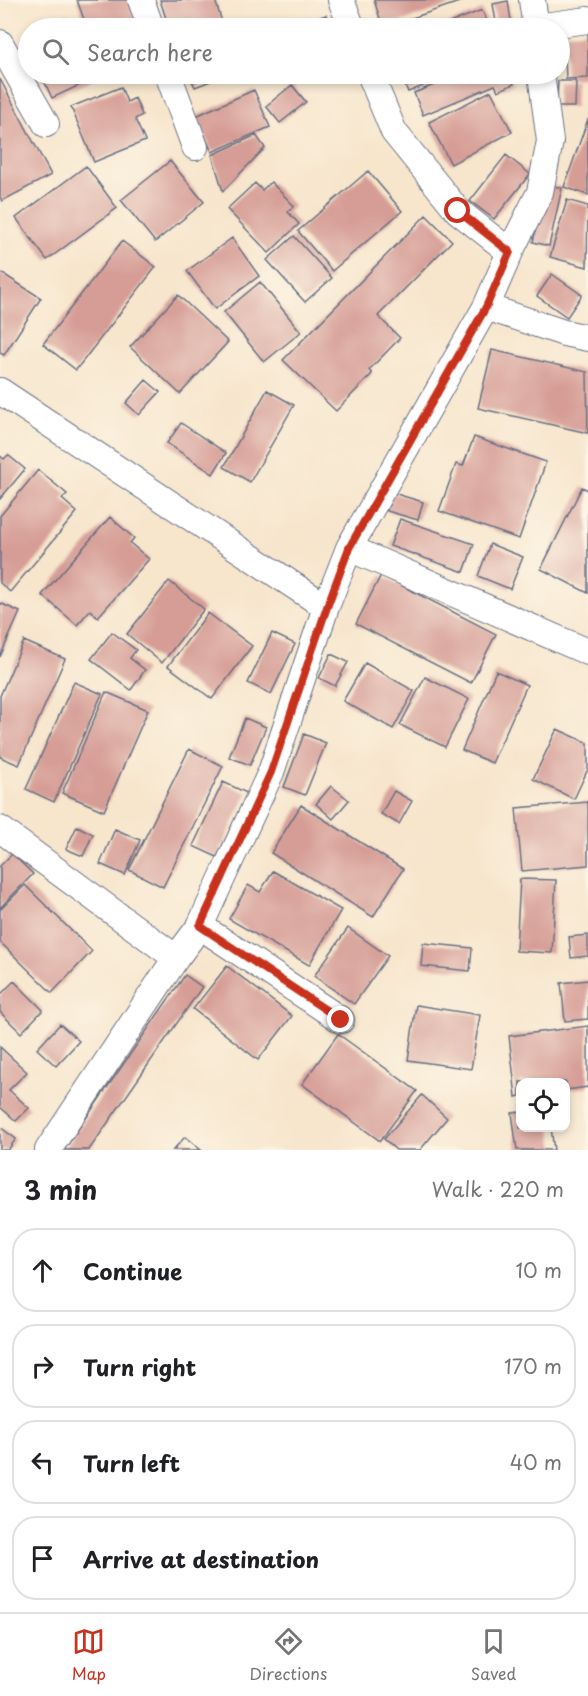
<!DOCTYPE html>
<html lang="en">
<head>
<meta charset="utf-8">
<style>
  :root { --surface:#fff; --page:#f2f2f2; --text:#202124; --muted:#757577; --line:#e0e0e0; --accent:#c8321e }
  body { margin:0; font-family:"Playpen Sans",sans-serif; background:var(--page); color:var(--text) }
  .controls { position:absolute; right:18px; bottom:18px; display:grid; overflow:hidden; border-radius:12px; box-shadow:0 3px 9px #0003 }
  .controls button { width:54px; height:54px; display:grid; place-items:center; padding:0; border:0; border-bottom:2px solid var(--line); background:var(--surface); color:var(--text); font:30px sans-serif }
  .stop { position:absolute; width:18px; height:18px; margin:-14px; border:4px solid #c8321e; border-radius:50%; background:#fff }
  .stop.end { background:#c8321e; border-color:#fff; box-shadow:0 2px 6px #0008 }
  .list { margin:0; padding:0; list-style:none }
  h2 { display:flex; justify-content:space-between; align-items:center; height:78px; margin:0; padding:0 24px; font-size:26px }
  h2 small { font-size:20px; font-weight:400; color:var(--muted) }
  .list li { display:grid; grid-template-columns:39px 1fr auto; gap:18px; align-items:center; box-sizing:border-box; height:84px; margin:0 12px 12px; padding:0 12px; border:2px solid var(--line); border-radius:24px }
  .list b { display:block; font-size:22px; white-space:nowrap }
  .list em { font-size:20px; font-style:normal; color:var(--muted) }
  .icon { flex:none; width:33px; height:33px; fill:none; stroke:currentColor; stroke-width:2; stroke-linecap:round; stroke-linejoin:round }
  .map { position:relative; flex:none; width:588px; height:1150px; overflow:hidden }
  .search { position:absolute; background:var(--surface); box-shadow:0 3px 9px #0003; left:18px; right:18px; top:18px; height:66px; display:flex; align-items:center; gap:15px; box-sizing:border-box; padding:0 21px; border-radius:33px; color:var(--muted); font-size:22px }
  .sheet { height:462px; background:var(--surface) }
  nav { display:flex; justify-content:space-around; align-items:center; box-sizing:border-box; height:84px; border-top:2px solid var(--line); background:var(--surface); font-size:16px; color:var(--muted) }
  nav a { display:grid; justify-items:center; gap:3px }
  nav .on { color:var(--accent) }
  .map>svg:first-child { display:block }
  .building { fill:#d69d96 }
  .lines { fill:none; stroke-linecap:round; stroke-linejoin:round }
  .street-casing { stroke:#686f84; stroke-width:28 }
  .street { stroke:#fff; stroke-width:26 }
  .route { stroke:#c8321e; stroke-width:8 }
</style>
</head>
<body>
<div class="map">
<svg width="588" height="1150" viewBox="0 0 588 1150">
  <rect width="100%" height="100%" fill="#fcf5e5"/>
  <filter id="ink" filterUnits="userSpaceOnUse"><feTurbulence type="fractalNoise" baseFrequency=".0167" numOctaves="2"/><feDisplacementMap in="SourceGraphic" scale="12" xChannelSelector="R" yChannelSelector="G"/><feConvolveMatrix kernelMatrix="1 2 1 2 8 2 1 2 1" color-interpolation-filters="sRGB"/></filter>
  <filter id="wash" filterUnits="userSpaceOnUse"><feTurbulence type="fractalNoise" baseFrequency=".008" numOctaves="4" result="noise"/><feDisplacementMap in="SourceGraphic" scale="24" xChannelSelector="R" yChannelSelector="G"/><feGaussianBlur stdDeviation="1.35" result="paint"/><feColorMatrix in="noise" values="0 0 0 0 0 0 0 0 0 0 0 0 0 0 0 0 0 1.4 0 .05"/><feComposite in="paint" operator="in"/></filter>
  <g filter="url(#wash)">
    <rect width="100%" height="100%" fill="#f7e5cc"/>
    <g id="blocks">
      <path class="building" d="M 77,0 L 129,0 L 139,28 L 87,28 Z
        M 160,0 L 215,0 L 224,28 L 169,28 Z
        M 374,0 L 465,0 L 383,28 Z
        M 508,1 L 512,28 L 497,28 L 493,4 Z
        M 482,10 L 490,28 L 437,28 Z
        M 326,15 L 331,28 L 298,28 L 297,26 Z
        M 65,18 L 70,28 L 42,28 Z
        M 588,32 L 588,78 L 566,79 L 564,33 Z
        M 41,74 L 90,74 L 93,79 L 52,98 Z
        M 189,74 L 229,74 L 195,87 Z
        M 400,74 L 453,74 L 408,92 Z
        M 462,74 L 509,74 L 514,84 L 498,91 L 495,85 L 423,115 L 414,93 Z
        M 0,79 L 51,175 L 2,201 L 0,197 Z
        M 558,81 L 576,81 L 575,107 L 557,107 Z
        M 292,85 L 306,102 L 280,123 L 266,106 Z
        M 121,87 L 127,102 L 135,98 L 142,115 L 135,119 L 145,141 L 94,162 L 71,107 Z
        M 254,90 L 270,127 L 212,152 L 196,116 Z
        M 491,91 L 512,132 L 451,164 L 429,122 Z
        M 588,119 L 588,195 L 564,187 Z
        M 256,135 L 265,148 L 223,191 L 212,155 Z
        M 506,155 L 530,174 L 494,219 L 470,201 Z
        M 170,161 L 204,202 L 155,242 L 121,200 Z
        M 86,166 L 117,208 L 47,260 L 16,218 Z
        M 368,171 L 402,211 L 332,271 L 298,231 Z
        M 271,182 L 294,206 L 288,212 L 299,224 L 269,253 L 227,209 L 255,183 L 262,190 Z
        M 546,184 L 562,188 L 549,246 L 533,242 Z
        M 567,200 L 588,206 L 587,267 L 550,257 Z
        M 426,215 L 452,241 L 378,316 L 400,338 L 369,370 L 372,374 L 336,411 L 283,360 Z
        M 294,236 L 332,278 L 305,302 L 267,260 Z
        M 232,238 L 259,276 L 215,309 L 187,271 Z
        M 122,241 L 156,267 L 76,370 L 43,344 Z
        M 0,272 L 41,298 L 4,355 L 0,353 Z
        M 552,274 L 582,295 L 567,317 L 537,296 Z
        M 260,282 L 301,332 L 264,362 L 224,312 Z
        M 178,295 L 228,342 L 180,394 L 130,347 Z
        M 492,350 L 587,372 L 588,433 L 478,408 Z
        M 146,380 L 160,392 L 139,415 L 126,403 Z
        M 267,390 L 294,405 L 250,482 L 224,467 Z
        M 181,423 L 226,453 L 213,474 L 167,443 Z
        M 474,437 L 546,462 L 519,539 L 439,511 L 456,464 L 463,466 Z
        M 8,455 L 25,469 L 0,499 L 0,456 L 4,459 Z
        M 38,470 L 67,494 L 62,499 L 77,512 L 10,592 L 0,583 L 0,516 Z
        M 582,487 L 588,490 L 588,593 L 541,569 Z
        M 393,493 L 423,502 L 418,520 L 387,511 Z
        M 110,517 L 134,538 L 130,543 L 149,559 L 98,617 L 90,610 L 77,625 L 42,595 Z
        M 400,519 L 474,544 L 464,572 L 390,546 Z
        M 490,544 L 523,557 L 510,589 L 478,576 Z
        M 381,575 L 496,634 L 471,683 L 356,624 Z
        M 169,581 L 204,609 L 162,663 L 127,634 Z
        M 0,603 L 20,612 L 0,657 Z
        M 208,613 L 252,646 L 212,699 L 168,666 Z
        M 112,632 L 136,650 L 130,658 L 145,670 L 131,690 L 91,659 Z
        M 272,633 L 295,644 L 271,694 L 248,683 Z
        M 24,641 L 65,659 L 19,765 L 0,757 L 0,696 Z
        M 331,654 L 348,662 L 335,686 L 319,678 Z
        M 365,663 L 414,691 L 393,729 L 343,701 Z
        M 496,671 L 527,685 L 492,763 L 462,750 Z
        M 425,677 L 469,699 L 445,747 L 400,725 Z
        M 74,682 L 102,694 L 54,802 L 26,789 Z
        M 106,692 L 148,710 L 104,811 L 62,793 Z
        M 245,718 L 266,727 L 250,765 L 229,757 Z
        M 557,729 L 588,743 L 588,769 L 574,799 L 533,779 Z
        M 304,734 L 326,743 L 305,795 L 284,787 Z
        M 189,749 L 223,766 L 163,887 L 129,870 Z
        M 223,782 L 247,793 L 217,857 L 193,846 Z
        M 331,786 L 349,800 L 333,819 L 316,804 Z
        M 394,791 L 412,801 L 399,824 L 381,814 Z
        M 588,802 L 588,865 L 522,871 L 516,808 Z
        M 301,805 L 403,869 L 373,917 L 271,853 Z
        M 77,826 L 93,834 L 83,856 L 66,849 Z
        M 115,829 L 140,840 L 125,875 L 100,864 Z
        M 12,854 L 33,874 L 0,908 L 0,866 Z
        M 273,871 L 341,910 L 309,965 L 229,919 L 248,885 L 260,892 Z
        M 520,879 L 556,880 L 552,953 L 516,951 Z
        M 25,885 L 92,951 L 52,993 L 0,942 L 0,910 Z
        M 348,928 L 388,956 L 354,1004 L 314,976 Z
        M 588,935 L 588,956 L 571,958 L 569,937 Z
        M 423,943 L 472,948 L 470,971 L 421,966 Z
        M 227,966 L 292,1016 L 258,1060 L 193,1009 Z
        M 185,975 L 202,987 L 89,1150 L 64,1150 Z
        M 588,980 L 588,1019 L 565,1021 L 561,983 Z
        M 14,981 L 43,1010 L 21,1033 L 0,1012 L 0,995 Z
        M 416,1005 L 480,1015 L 471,1069 L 408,1060 Z
        M 60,1024 L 79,1041 L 56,1066 L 37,1049 Z
        M 588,1026 L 588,1087 L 566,1090 L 566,1082 L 520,1082 L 520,1096 L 516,1097 L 509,1036 Z
        M 338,1034 L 417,1091 L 380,1141 L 302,1084 Z
        M 0,1047 L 27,1072 L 9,1090 L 29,1108 L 16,1121 L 0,1107 Z
        M 422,1095 L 447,1118 L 420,1150 L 396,1150 L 384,1139 Z
        M 520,1112 L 520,1128 L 551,1128 L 554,1150 L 517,1150 L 512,1113 Z
        M 0,1127 L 16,1139 L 8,1150 L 0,1150 Z
        M 185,1137 L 201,1150 L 173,1150 Z"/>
    </g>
  </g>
  <g filter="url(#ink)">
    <use href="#blocks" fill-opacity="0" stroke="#686f84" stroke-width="1.5"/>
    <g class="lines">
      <defs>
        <path id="street" d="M 141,0 L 151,28
          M 341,0 L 352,28
          M 532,0 L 536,28
          M 536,27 L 588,20
          M 0,43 L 46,124
          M 168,74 L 195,147
          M 370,74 L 394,132 L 458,211 L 510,252
          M 486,307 L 564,333 L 588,338
          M 0,391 L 326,607
          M 349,548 L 588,652
          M 0,829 L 176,958
          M 200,926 L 341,1020
          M 48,1150 L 176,958 L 200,926 L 271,772 L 326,607 L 349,548 L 486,307 L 510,252 L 540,192 L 550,141 L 541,74"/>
      </defs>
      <use href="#street" class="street-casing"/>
      <use href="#street" class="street"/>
    </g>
  </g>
  <g class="lines" filter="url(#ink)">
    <path class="route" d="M 341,1020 L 200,926 L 271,772 L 327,607 L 349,548 L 486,307 L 510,252 L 458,211"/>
  </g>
</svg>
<div class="controls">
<button><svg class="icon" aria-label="locate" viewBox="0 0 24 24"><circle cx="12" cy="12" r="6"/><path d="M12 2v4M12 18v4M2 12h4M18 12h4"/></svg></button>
</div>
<div class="stop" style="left:458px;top:211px"></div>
<div class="stop end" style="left:341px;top:1020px"></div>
<div class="search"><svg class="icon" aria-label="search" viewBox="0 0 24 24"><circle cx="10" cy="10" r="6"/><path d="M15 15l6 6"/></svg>Search here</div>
</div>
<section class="sheet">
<h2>3 min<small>Walk · 220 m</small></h2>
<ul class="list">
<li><svg class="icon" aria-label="ahead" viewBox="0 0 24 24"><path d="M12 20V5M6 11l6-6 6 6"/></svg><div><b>Continue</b></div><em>10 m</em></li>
<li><svg class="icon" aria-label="right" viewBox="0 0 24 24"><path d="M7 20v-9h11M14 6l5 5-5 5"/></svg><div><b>Turn right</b></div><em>170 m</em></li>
<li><svg class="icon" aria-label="left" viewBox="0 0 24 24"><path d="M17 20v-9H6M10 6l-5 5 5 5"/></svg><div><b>Turn left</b></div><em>40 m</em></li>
<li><svg class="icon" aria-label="arrive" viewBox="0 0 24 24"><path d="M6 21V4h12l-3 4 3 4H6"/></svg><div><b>Arrive at destination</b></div></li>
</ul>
</section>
<nav>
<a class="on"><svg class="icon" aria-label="map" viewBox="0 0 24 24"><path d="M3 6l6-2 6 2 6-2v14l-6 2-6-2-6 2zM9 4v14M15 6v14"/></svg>Map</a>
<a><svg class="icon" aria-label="directions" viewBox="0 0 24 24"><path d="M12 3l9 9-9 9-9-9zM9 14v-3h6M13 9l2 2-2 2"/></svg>Directions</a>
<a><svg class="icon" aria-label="saved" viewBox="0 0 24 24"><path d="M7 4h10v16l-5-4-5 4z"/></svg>Saved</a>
</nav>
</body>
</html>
